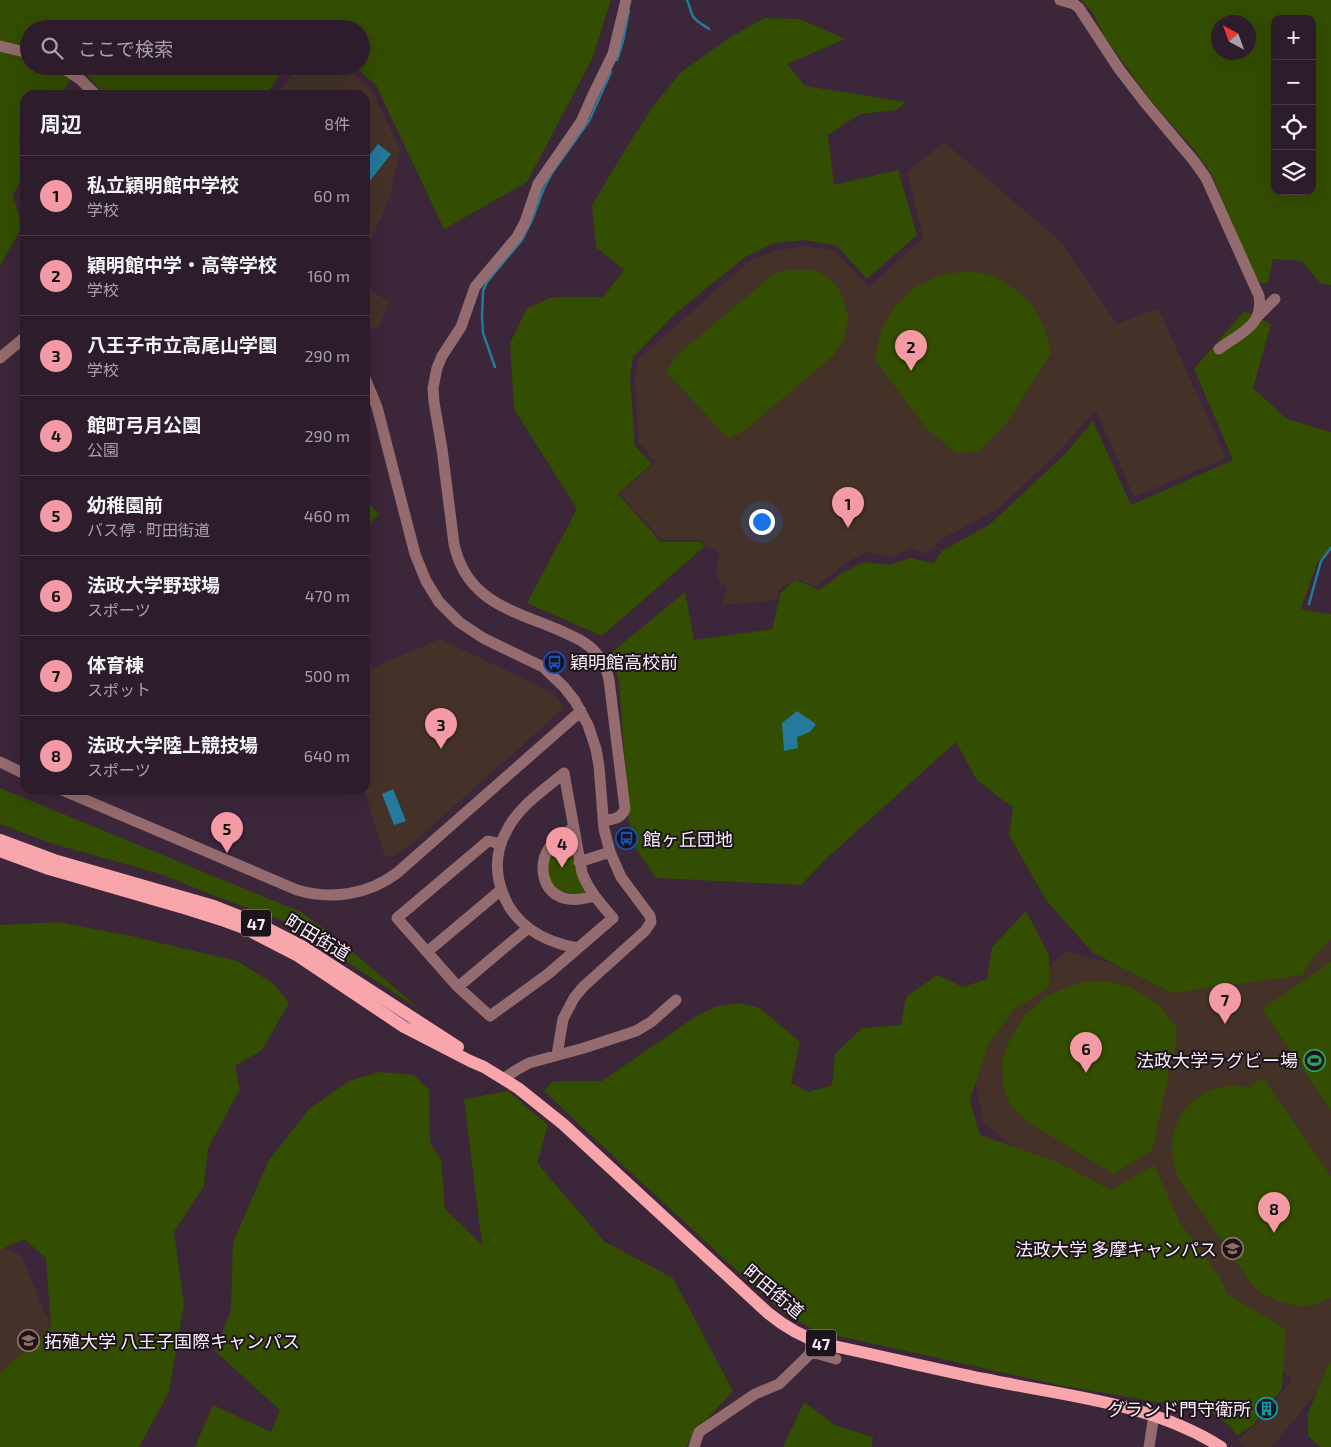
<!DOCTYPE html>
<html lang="ja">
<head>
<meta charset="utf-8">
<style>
  :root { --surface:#2d1c2c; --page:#392938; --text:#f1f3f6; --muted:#a7a1a9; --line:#483a48; --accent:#f49aa4 }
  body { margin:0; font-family:"Exo 2","Noto Sans JP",sans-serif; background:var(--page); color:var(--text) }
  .controls { position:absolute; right:15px; top:15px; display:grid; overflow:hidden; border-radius:10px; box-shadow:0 5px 20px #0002 }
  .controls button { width:45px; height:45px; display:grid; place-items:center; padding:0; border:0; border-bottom:1px solid var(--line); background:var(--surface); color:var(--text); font:25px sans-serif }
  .compass { position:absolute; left:1211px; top:15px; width:45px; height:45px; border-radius:50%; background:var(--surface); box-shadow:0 5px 20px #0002; rotate:319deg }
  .you { position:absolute; left:761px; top:521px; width:18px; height:18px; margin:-12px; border:4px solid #fff; border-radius:50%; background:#1a73e8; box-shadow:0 0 0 8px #1a73e833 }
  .badge { display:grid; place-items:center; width:32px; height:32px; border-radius:50%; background:var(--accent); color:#111; font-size:16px; font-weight:700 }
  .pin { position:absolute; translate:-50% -41px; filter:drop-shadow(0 1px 2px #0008) }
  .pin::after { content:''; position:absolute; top:26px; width:18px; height:15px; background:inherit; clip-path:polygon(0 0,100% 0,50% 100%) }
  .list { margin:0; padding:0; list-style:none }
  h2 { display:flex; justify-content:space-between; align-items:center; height:65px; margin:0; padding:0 20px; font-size:21px }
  h2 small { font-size:16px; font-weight:400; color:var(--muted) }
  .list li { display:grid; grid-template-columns:32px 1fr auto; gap:15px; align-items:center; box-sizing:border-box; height:80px; padding:0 20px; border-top:1px solid var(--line) }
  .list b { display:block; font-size:19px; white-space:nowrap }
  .list p { margin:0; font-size:16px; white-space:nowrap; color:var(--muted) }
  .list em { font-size:16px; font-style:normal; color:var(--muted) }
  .icon { flex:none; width:28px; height:28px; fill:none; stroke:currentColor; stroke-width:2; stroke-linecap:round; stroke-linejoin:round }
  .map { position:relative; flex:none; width:1331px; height:1447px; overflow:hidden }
  .search { position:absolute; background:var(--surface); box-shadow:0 5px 20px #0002; left:20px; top:20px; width:350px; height:55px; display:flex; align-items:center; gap:12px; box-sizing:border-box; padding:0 18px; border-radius:28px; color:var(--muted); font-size:19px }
  .panel { position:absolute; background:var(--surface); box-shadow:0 5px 20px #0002; left:20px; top:90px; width:350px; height:705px; border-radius:15px }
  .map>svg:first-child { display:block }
  .education { fill:#443229 }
  .green { fill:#334d01; fill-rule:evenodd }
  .water { fill:#237a9c }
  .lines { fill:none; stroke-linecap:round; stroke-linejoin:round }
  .stream { stroke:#237a9c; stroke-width:2.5 }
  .minor { stroke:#946b6e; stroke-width:11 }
  .major { stroke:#f9a5ac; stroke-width:12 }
  .labels { text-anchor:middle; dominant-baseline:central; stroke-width:4; stroke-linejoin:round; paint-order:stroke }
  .shield { fill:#1d131c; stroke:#baacb8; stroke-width:1 }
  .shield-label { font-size:16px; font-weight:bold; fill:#fdeefb }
  .poi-label { font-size:18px; fill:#fdeefb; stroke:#1d131c; text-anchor:start }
  .street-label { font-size:18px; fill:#fdeefb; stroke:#1d131c }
</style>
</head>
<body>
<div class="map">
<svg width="1331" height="1447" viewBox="0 0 1331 1447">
  <rect width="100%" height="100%" fill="#3c263a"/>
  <path class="education" d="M 300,66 L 343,66 L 371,88 L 400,150 L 389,200 L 365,252 L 365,95 L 277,95 L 297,68 Z
    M 944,142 L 1061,242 L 1117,324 L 1158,308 L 1226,458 L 1134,497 L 1096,410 L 1061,449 L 1000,508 L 940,540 L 927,554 L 911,548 L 893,557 L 868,552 L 847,562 L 816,587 L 796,579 L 779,590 L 777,600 L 721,605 L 727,589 L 717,578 L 716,571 L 720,553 L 705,546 L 703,540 L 662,540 L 620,494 L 656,462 L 639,443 L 635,382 L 638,359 L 751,260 L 775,251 L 805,246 L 835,251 L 869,287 L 923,238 L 907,172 Z
    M 365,288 L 389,301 L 379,327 L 365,330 Z
    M 440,639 L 554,693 L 564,708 L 408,847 L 389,858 L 384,854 L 364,790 L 365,671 Z
    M 1331,927 L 1331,1375 L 1272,1447 L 1246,1447 L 1237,1440 L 1261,1420 L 1292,1379 L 983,1122 L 969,1042 L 1066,951 L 1182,983 Z
    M 0,1247 L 21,1255 L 62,1354 L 0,1442 Z"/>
  <path class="green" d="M 0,0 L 611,0 L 592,59 L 527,182 L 444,229 L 376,85 L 354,66 L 361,66 L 361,29 L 29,29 L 29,66 L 77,66 L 62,95 L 25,95 L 25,134 L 19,140 L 25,158 L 25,173 L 13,195 L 22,227 L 0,266 Z
    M 1081,0 L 1331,0 L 1331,285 L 1320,283 L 1302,261 L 1273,259 L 1268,283 L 1260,283 L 1248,262 L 1212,175 L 1196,152 L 1151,101 L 1104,36 L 1093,13 ZM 1275,19 L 1312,19 L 1312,191 L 1275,191 ZM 1218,22 L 1248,22 L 1248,52 L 1218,52 Z
    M 764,18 L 800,19 L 845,39 L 787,64 L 805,86 L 906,102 L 897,110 L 860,114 L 828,135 L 834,185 L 898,170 L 917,235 L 867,279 L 837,246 L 805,240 L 774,243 L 745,257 L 675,314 L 633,357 L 630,379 L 635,446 L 652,464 L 618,494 L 661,542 L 702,542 L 704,547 L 602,636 L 527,603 L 577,509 L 514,409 L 510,343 L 527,308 L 553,297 L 603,297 L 624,270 L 596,247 L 592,205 L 628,145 L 655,104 L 680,73 L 726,40 Z
    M 79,66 L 285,66 L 266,95 L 105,95 Z
    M 804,269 L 820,272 L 835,283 L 843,297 L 848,316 L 845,337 L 833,356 L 744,431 L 728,438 L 666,372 L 677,355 L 774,274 L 789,270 Z
    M 967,271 L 994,276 L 1019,292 L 1032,305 L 1042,323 L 1048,340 L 1051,353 L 1008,421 L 979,451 L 956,453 L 926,428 L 875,360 L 881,331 L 895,306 L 915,287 L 940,275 Z
    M 1244,311 L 1271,324 L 1253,388 L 1287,419 L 1331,432 L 1331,547 L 1317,563 L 1301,609 L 1331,614 L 1331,940 L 1318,951 L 1302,975 L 1172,993 L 1093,953 L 1046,900 L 1009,835 L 1013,808 L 977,780 L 956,742 L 826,859 L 801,885 L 656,878 L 635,847 L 629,822 L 619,682 L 611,653 L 685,592 L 694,640 L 772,629 L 781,592 L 796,580 L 819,590 L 842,573 L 864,562 L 890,565 L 910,558 L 934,563 L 942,551 L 989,525 L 1064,455 L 1093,421 L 1131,505 L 1233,460 L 1194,369 Z
    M 368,502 L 379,515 L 365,527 L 365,504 Z
    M 0,788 L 301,912 L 335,937 L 421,1010 L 342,959 L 287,922 L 220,898 L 158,873 L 53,844 L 0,824 Z
    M 564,838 L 571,841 L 586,891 L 583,897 C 555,898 536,875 553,849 C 555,845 561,841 564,838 Z
    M 1026,911 L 1049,955 L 1049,987 L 1013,1010 L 988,1045 L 970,1100 L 980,1135 L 1057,1162 L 1111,1190 L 1154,1165 L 1179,1221 L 1219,1276 L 1227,1294 L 1286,1329 L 1282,1389 L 1253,1425 L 1237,1436 L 1230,1426 L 1207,1409 L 1180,1403 L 1156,1402 L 1059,1385 L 816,1331 L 782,1312 L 629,1171 L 544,1091 L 553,1081 L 602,1081 L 695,1017 L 714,1007 L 739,1003 L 760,1008 L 800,1042 L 791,1083 L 808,1092 L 832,1085 L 835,1054 L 862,1028 L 901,1025 L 906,997 L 937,975 L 963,987 L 987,979 L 992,947 Z
    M 58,922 L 131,936 L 237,961 L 274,984 L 289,1003 L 262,1050 L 235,1066 L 240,1089 L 208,1148 L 204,1186 L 174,1232 L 184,1304 L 169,1392 L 139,1447 L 0,1447 L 0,1373 L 51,1328 L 46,1258 L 24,1239 L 0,1250 L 0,925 Z
    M 1331,962 L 1331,1110 L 1262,1009 Z
    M 1107,981 L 1132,988 L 1159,1005 L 1177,1028 L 1176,1043 L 1152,1150 L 1114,1174 L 1028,1122 L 1010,1104 L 1003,1085 L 1002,1062 L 1009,1042 L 1024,1016 L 1046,996 L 1078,983 Z
    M 379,1072 L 414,1075 L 429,1090 L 430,1143 L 441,1159 L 445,1209 L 482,1245 L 464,1099 L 508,1091 L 548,1125 L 537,1163 L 605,1242 L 673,1278 L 733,1391 L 695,1432 L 686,1447 L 195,1447 L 213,1405 L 271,1432 L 280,1410 L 215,1351 L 231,1310 L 233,1242 L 269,1160 L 309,1109 L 349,1081 Z
    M 1263,1078 L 1331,1176 L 1331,1297 C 1305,1313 1277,1305 1254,1287 L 1178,1178 C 1173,1164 1170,1151 1173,1136 C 1178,1106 1208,1084 1238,1086 C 1243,1086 1249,1088 1254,1089 L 1251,1085 Z
    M 1331,1362 L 1331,1447 L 1321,1447 L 1308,1436 L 1308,1413 L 1328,1366 Z
    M 804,1402 L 835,1425 L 873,1437 L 872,1447 L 783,1447 Z"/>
  <path class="water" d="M 378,144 L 391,154 L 370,181 L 365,177 L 365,161 Z
    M 797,711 L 816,724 L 810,732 L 797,737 L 798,748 L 784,751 L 782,723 Z
    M 393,789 L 406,821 L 394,825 L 382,794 Z"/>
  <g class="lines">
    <path class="stream" d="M 687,0 C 689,4 690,8 691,12 C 693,20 702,24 709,29
      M 617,60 L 623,41 L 629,11
      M 495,367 L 483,333 L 482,317 L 483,291 L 487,282 L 522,240 L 532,220 L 544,188 L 552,173 L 589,121 L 611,72
      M 1309,604 L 1321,561 L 1331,548"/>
    <path class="minor" d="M 1060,0 L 1074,4 L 1079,8 L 1119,69 L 1146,104 L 1194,161 L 1206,178 L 1259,296 C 1264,327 1239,333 1219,349
      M 0,46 L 29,53
      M 60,66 L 81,80 L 96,95
      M 1259,315 L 1275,299
      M 0,358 L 25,337
      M 365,378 L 377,407 L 415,554 L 426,581 L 439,602 L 459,622 L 483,638 L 543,667 L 564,687 L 575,701 L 588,725 L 596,749 L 599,766 L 604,829 L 610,852 L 621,877 L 650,916 L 651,922 L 645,931 L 583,987 L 574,998 L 563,1019 L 557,1055
      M 0,762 L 25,774
      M 62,790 L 297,890 C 331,900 368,895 397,873 L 581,711
      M 603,821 C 613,819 621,819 625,809 L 609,680 C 607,670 603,660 596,653 C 587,642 574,637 561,631 C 536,620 498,609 479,590 C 465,577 458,562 454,544 L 442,449 L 434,402 L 433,388 L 437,368 L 442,356 L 461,327 L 475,287 L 517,237 L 525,222 L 538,184 L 581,122 L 592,97 L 613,54 L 626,0
      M 573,828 C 565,834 555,840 549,848 C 538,865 542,891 563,898 C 574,901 583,899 594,896
      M 501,844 L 488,841 L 397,918 L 458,987 L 490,1016 L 548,974 L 613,918 C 600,903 589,891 582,873 L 564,773 C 544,790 519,806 507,830 C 498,846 495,862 499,881 C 508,921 539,941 578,948
      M 579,862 L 610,852
      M 427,952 L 501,890
      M 458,987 L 528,928
      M 503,1079 L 518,1069 L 529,1063 L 584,1048 L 636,1031 L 651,1022 L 676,1000
      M 694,1447 L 699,1432 L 755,1394 L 779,1384 L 812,1352 L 836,1359
      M 1149,1447 L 1154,1415"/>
    <path class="major" d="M 0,840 L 54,860 L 214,906 L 257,923 L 302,946 L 458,1047
      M 0,851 L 49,869 L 187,909 L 225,921 L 244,928 L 298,956 L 404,1027 L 470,1061 L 484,1067 L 518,1088 L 563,1124 L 768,1313 C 785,1327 802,1337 824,1344 C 877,1355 930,1368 984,1379 C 1064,1396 1150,1402 1221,1447"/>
  </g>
  <defs>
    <symbol id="bus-ring" viewBox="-11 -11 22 22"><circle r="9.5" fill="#1d131c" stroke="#1a4fb4" stroke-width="1.5"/><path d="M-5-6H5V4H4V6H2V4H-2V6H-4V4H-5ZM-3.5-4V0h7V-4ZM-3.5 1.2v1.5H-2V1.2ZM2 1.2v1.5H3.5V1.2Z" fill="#1a4fb4"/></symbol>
    <symbol id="stadium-ring" viewBox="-11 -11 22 22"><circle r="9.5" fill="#1d131c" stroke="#2e9e5b" stroke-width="1.5"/><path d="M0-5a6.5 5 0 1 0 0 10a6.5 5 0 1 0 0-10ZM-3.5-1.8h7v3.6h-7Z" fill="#2e9e5b"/></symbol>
    <symbol id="university-ring" viewBox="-11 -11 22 22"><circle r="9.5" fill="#1d131c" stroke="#8d6e63" stroke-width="1.5"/><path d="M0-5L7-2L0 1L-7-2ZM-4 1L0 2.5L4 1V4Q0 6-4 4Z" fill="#8d6e63"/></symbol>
    <symbol id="building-ring" viewBox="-11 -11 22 22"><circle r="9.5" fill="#1d131c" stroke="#0f9aa8" stroke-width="1.5"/><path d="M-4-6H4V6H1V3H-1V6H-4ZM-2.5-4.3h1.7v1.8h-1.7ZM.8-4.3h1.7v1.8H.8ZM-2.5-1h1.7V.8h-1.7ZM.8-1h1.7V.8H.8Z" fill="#0f9aa8"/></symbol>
  </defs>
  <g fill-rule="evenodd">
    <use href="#bus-ring" x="542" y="650" width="25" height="25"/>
    <use href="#bus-ring" x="614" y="826" width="25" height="25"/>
    <use href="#stadium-ring" x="1302" y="1048" width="25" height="25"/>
    <use href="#university-ring" x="1220" y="1236" width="25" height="25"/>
    <use href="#university-ring" x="16" y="1328" width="25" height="25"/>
    <use href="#building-ring" x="1254" y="1396" width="25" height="25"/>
  </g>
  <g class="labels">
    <g class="shield">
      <rect x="241" y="909.5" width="30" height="27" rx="4"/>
      <rect x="806" y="1329.5" width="30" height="27" rx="4"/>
    </g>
    <g class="shield-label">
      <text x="256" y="923">47</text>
      <text x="821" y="1343">47</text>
    </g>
    <g class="poi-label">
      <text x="570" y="662">穎明館高校前</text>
      <text x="643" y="839">館ヶ丘団地</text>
      <text x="1298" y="1060" text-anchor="end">法政大学ラグビー場</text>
      <text x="1217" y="1249" text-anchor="end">法政大学 多摩キャンパス</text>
      <text x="44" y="1341">拓殖大学 八王子国際キャンパス</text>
      <text x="1251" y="1409" text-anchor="end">グランド門守衛所</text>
    </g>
    <g class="street-label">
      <text transform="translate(318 937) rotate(31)">町田街道</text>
      <text transform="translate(774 1291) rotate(40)">町田街道</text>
    </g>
  </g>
</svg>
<div class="controls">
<button>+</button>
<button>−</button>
<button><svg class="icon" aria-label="locate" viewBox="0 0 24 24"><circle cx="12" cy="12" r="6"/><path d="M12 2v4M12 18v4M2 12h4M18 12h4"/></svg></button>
<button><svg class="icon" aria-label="layers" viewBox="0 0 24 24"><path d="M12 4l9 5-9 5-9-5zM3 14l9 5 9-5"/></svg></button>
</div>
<svg class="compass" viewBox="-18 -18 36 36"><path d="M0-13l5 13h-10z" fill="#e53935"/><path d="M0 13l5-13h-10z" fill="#a7a1a9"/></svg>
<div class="you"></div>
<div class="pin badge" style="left:848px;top:528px">1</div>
<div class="pin badge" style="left:911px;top:371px">2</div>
<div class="pin badge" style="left:441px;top:749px">3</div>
<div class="pin badge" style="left:562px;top:868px">4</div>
<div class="pin badge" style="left:227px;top:853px">5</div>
<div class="pin badge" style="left:1086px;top:1073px">6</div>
<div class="pin badge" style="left:1225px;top:1024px">7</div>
<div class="pin badge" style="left:1274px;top:1233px">8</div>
<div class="search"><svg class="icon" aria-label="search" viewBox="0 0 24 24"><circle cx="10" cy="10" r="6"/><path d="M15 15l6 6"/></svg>ここで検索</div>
<section class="panel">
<h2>周辺<small>8件</small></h2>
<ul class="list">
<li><span class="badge">1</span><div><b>私立穎明館中学校</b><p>学校</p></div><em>60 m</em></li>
<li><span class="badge">2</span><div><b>穎明館中学・高等学校</b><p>学校</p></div><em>160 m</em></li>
<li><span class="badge">3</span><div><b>八王子市立高尾山学園</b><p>学校</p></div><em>290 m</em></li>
<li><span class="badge">4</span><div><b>館町弓月公園</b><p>公園</p></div><em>290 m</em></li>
<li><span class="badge">5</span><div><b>幼稚園前</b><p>バス停 · 町田街道</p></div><em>460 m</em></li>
<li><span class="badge">6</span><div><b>法政大学野球場</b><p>スポーツ</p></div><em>470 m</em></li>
<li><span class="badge">7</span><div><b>体育棟</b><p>スポット</p></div><em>500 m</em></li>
<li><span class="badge">8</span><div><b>法政大学陸上競技場</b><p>スポーツ</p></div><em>640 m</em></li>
</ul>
</section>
</div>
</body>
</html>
